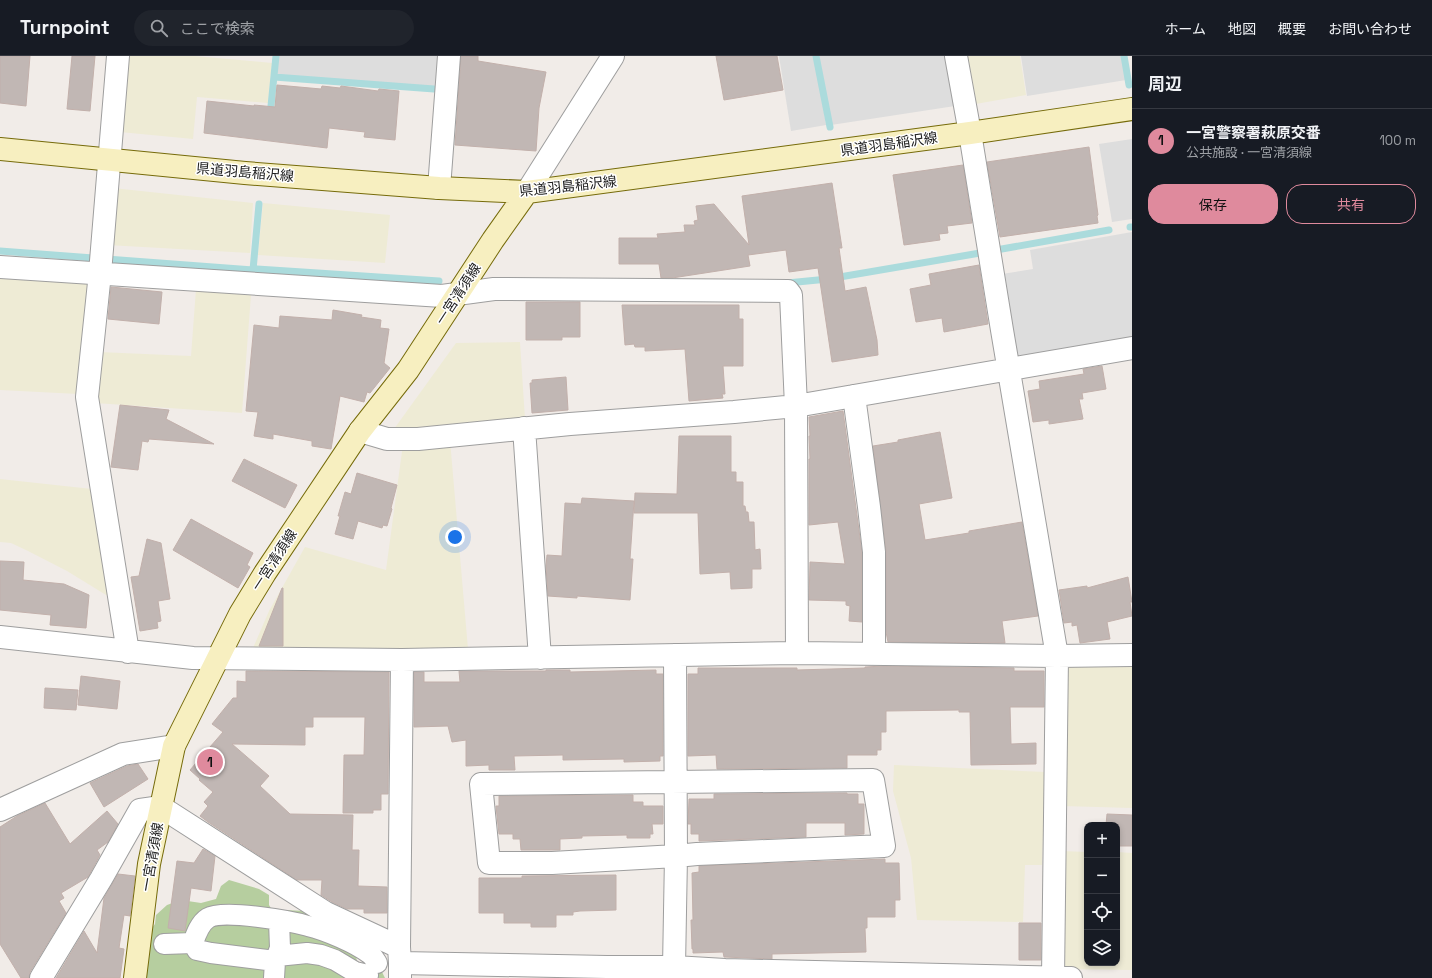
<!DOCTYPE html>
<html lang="ja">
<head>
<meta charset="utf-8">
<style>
  :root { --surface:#171b24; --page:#20242c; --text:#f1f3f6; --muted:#9ea1a6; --line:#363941; --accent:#df8a9d }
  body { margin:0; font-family:"Space Grotesk","Noto Sans JP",sans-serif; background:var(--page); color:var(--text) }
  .controls { position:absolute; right:12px; bottom:12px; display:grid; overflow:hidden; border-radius:8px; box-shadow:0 2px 6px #0003 }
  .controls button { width:36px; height:36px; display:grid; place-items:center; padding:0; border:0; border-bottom:1px solid var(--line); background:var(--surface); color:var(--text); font:20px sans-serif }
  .you { position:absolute; left:455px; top:481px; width:14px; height:14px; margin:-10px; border:3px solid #fff; border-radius:50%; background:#1a73e8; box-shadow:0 0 0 6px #1a73e833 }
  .badge { display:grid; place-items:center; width:26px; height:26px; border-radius:50%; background:var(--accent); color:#111; font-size:13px; font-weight:700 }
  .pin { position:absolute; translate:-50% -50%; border:2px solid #fff; box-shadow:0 1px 4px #0006 }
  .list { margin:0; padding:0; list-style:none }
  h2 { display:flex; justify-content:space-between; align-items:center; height:52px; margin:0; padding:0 16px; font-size:17px }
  h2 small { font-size:13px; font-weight:400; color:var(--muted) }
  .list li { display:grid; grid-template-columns:26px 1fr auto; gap:12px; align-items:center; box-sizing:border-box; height:64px; padding:0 16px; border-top:1px solid var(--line) }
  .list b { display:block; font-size:15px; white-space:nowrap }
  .list p { margin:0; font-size:13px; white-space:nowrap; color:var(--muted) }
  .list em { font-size:13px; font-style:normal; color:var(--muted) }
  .actions { display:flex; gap:8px; padding:12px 16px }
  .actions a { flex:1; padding:9px 0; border:1px solid var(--accent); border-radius:16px; text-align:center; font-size:14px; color:var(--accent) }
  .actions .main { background:var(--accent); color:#111 }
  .icon { flex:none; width:22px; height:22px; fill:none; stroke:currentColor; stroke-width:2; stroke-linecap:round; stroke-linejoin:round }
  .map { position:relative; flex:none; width:1132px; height:922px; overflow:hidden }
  header { display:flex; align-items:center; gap:24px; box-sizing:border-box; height:56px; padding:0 20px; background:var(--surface); border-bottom:1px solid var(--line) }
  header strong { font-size:19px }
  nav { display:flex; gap:22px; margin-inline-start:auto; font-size:14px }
  .search { width:280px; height:36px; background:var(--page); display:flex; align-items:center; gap:10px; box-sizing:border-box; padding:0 14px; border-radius:22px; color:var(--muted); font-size:15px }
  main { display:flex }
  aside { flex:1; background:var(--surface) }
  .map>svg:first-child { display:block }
  .farmland { fill:#eeebd5 }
  .forest { fill:#b6ce9f }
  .parking { fill:#ddd }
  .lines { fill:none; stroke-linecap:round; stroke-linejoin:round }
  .stream { stroke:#abdbdc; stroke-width:7 }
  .building { fill:#c1b7b4; stroke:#c2b0ab }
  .pedestrian-casing { stroke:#9e9e9e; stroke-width:22 }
  .minor-casing { stroke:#9e9e9e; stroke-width:24 }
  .tertiary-casing { stroke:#9e9e9e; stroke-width:24 }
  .secondary-casing { stroke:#766b0a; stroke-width:24 }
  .pedestrian { stroke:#fff; stroke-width:20 }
  .minor { stroke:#fff; stroke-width:22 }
  .tertiary { stroke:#fff; stroke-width:22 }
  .secondary { stroke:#f7efc0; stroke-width:22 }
  .labels { text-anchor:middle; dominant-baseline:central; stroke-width:3; stroke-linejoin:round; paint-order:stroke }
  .street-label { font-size:14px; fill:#212121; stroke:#fff }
</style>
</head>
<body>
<header>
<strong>Turnpoint</strong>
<div class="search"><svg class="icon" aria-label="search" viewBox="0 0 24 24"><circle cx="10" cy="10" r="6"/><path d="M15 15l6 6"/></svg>ここで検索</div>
<nav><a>ホーム</a><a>地図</a><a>概要</a><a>お問い合わせ</a></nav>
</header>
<main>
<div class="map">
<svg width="1132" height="922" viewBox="0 0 1132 922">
  <rect width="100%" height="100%" fill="#f1ece8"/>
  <path class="farmland" d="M 128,0 L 195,0 L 272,7 L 268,47 L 197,41 L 193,83 L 120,76 Z
    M 962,0 L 1020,0 L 1026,39 L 970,49 Z
    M 113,132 L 253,147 L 250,197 L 107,189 Z
    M 263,147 L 390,159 L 385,207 L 258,199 Z
    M 0,217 L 88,222 L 93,231 L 78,338 L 0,334 Z
    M 196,233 L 251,239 L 242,357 L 95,347 L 99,296 L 191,300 Z
    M 520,286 L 525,363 L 394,373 L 456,287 Z
    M 450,384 L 468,593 L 253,592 L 269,555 L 305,491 L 386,514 L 403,388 Z
    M 0,423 L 92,433 L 111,542 L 67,515 L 28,495 L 11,487 L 0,486 Z
    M 1132,606 L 1132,752 L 1062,750 L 1064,607 Z
    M 894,709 L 1045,716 L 1042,809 L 1025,809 L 1023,866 L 917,864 L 911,802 L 893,735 Z
    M 1061,795 L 1087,796 L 1087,907 L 1117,907 L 1117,796 L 1132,797 L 1132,914 L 1057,913 Z"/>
  <path class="forest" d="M 229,824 L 259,833 L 269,839 L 269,849 L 274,857 L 285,854 L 305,855 L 325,868 L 356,900 L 358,910 L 381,914 L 385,922 L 145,922 L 146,880 L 155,868 L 156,859 L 167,849 L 181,844 L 201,847 L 216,843 L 221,830 Z"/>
  <path class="parking" d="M 278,0 L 444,0 L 441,32 L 276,19 Z
    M 779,0 L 815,0 L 826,69 L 791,75 Z
    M 818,0 L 946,0 L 955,50 L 831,69 Z
    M 1021,0 L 1122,0 L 1126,24 L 1027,40 Z
    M 1132,83 L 1132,163 L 1112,166 L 1099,88 Z
    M 1132,176 L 1132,281 L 1017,300 L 1002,218 L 1033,213 L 1030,194 Z"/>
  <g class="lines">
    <path class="stream" d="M 816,0 L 830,71
      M 1124,0 L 1129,29
      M 274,21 L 434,33
      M 270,60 L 276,0
      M 1130,171 L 1132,171
      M 996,194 L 1109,174
      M 0,195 L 253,214 L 257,213 L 439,225
      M 253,214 L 259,148
      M 787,227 L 828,223 L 980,197"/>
  </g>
  <path class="building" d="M 0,0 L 30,0 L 26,50 L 0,47 Z
    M 72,0 L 95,0 L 90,55 L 67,53 Z
    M 461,0 L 478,0 L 478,5 L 546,16 L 539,52 L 536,95 L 455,89 Z
    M 716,0 L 777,0 L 783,34 L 724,44 Z
    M 277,29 L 321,33 L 322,30 L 340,32 L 341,30 L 378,35 L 379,33 L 399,35 L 395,84 L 364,81 L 365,76 L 329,72 L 327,92 L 204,77 L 207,45 L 254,50 L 254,49 L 275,51 Z
    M 1089,91 L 1098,159 L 1097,160 L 1098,167 L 1000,181 L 987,106 Z
    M 963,109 L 972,167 L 947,170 L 948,177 L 939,178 L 940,184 L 904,189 L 893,119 Z
    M 832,127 L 842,192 L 839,192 L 845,235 L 866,231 L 877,284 L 878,299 L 832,306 L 818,212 L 789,216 L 786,194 L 748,199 L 750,210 L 672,222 L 661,222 L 659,208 L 619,208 L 619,182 L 658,182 L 657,178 L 685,176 L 684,169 L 695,169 L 694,165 L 698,164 L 696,150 L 714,148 L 749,189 L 742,140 Z
    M 979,209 L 988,268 L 944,276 L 942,262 L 916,266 L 910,233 L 931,229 L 929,218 Z
    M 111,231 L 162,236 L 159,268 L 108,263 Z
    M 526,246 L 580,246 L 580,281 L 562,281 L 562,284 L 526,284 Z
    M 622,249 L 739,249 L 739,263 L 743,263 L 743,310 L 723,310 L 725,338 L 722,338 L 723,342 L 689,345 L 685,293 L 645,295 L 645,291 L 635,291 L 634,288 L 625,289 Z
    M 333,254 L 362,259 L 361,261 L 381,264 L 380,272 L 389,273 L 384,307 L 390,312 L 370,337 L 367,336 L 364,346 L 340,340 L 331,393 L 312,390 L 312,385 L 273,378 L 273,383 L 254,380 L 258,356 L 246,355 L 254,269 L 279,272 L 280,260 L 332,264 Z
    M 1102,310 L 1106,333 L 1082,337 L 1083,343 L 1079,343 L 1083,363 L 1049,368 L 1049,364 L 1033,366 L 1028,335 L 1040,333 L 1039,325 L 1084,318 L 1083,313 Z
    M 566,321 L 568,354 L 532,357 L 530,327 L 532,327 L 532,324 Z
    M 120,349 L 169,354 L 166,363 L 214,388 L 149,383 L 148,386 L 142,385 L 138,414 L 111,411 Z
    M 843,355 L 862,497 L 862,566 L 849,565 L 850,550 L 846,549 L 846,545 L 809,544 L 810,506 L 845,508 L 838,466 L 809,469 L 809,403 L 810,403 L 809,380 L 810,380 L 809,361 Z
    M 940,376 L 952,442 L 919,448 L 925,484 L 969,477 L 969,475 L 1022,466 L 1038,560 L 1002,565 L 1005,587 L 888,586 L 886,576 L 886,495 L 873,390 L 898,386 L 898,384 Z
    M 679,380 L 731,380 L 731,416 L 736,416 L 736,426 L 743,426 L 743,450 L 745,450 L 746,456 L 748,456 L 749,466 L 754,466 L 755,494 L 760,493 L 761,513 L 752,513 L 752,532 L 731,533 L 730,516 L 700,518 L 698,457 L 634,457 L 635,437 L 677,438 Z
    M 244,403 L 297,429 L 285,452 L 232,425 Z
    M 357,417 L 397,429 L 391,452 L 392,453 L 387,470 L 383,469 L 382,472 L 358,465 L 353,483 L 335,478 L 340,460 L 338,460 L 345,436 L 351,438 Z
    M 582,442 L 634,445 L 630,503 L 633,503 L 630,544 L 577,540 L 577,542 L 548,540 L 546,510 L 547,499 L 562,500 L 565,447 L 581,448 Z
    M 191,463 L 253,497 L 247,509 L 250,511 L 238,532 L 173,494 Z
    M 147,483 L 161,487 L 170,543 L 158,545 L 161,565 L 157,566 L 158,572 L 140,575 L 131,521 L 139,520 Z
    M 0,505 L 24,506 L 23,524 L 64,528 L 89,539 L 86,572 L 50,569 L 51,559 L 0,554 Z
    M 1128,521 L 1132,546 L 1130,546 L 1132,560 L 1107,566 L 1110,583 L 1080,587 L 1077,569 L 1072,570 L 1072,566 L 1064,567 L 1059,534 L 1087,530 L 1087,532 Z
    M 282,532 L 283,532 L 283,590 L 259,590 Z
    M 883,610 L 1014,612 L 1014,615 L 1044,615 L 1044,651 L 1010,651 L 1011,688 L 1036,687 L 1036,708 L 971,709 L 970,656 L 959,656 L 959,654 L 886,655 L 886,676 L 881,676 L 881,694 L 877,694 L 877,699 L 847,699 L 847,712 L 717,713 L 716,699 L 688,700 L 688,618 L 698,618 L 698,612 L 797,612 L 797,614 L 865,612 L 865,611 Z
    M 546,614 L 570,614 L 570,616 L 656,614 L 656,618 L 663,618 L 663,700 L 660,700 L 660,705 L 624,706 L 624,703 L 563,704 L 563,699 L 514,700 L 515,714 L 489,714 L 489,709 L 466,710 L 466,684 L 452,686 L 448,670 L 414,671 L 414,616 L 424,616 L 424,626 L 460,626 L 459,615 L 546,615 Z
    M 246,615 L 389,616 L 388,738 L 381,738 L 381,754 L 373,754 L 373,757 L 343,757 L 344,699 L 364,699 L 365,661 L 313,661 L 313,671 L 305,671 L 305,689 L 232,688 L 269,720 L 260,730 L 290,758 L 353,759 L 352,794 L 359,794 L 358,830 L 387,831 L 387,857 L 364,857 L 364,853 L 347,853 L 332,846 L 321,839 L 322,824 L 297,824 L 208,766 L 200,760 L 208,750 L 204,746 L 213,736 L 199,724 L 200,723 L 190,714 L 223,676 L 212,668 L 233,642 L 237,642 L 237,625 L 246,626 Z
    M 81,620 L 120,625 L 117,653 L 78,649 Z
    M 45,632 L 78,634 L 76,654 L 44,652 Z
    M 138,708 L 148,723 L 104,751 L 90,727 L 127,710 Z
    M 847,737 L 847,738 L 858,738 L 858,748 L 864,748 L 864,778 L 845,779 L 845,767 L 806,767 L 806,781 L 699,785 L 699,778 L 691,778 L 691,768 L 688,768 L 689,743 L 714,743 L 714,738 Z
    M 633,739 L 633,746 L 643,746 L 643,750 L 663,750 L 663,768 L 652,768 L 653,778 L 650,778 L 650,782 L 627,782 L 627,779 L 582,780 L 582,782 L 560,783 L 560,794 L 521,794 L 520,783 L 513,783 L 513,778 L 499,778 L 496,750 L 499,750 L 499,740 Z
    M 45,747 L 70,788 L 107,755 L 118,768 L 108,786 L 97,794 L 100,799 L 88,821 L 61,837 L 64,842 L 59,845 L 66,857 L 30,916 L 29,922 L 21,922 L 0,888 L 0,771 L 17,760 Z
    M 1107,758 L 1132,759 L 1132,790 L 1117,790 L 1117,769 L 1106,769 Z
    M 203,793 L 215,800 L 211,835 L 191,832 L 185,875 L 168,872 L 177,805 L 194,807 Z
    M 885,803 L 885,807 L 899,807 L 900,844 L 895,844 L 895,861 L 867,861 L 867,872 L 865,872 L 866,896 L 772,898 L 772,903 L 724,901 L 723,896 L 693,897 L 693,893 L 692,893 L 691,864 L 693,864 L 692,817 L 699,816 L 699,810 Z
    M 118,818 L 135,820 L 130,860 L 124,859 L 119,892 L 124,893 L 120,922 L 56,922 L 84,875 L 97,897 L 104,842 Z
    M 616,819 L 616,854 L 580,855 L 573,856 L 573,859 L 556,859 L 556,871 L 531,871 L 531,867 L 504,867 L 504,857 L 479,857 L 479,822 L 522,822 L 522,820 Z
    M 1019,867 L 1041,867 L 1041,904 L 1019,904 Z"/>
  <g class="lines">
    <defs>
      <path id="pedestrian" d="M 164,888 L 193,887
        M 277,900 L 307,897 L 321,899 L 335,904 L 355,916 L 368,919
        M 275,905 L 211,897 L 197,894 L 193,887 C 196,878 200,867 208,862 C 223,853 291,865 308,870 C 325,874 356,887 370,898 C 373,900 375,904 377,907
        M 274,922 L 275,905 L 280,892 L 279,865"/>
      <path id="minor" d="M 118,0 L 100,217 L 87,341 L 128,596
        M 956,0 L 970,77 L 1002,274 L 1057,600 L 1053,922
        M 439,132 L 449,0
        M 0,211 L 442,240 L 494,233 L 788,235 L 791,239 L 796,350 L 797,597
        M 854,340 L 869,451 L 874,496 L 874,598
        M 524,372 L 540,602
        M 360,375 L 387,383 L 418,383 L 570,368 L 734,356 L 796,350 L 1132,292
        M 0,581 L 193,602 L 402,604 L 797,597 L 1057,600 L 1132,599
        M 873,724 L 884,790 L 697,798 L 676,800 L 552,807 L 489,807 L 481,728 Z
        M 0,754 L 123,698 L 174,690
        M 400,907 L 607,911 L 674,911 L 725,914 L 1071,922
        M 674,911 L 676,800 L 675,599
        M 41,922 L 101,823 L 140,754 L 161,751 L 326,857 L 399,891
        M 400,922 L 400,907 L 399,891 L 402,604"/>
      <path id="tertiary" d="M 527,136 L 613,0"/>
      <path id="secondary" d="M 0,93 L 245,117 L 439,132 L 527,136 L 970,77 L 1132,53
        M 135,922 L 149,808 L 174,690 L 240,558 L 265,517 L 360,375 L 408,314 L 493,184 L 527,136"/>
    </defs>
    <use href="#pedestrian" class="pedestrian-casing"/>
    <use href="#minor" class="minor-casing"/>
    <use href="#tertiary" class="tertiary-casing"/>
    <use href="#secondary" class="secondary-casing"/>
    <use href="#pedestrian" class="pedestrian"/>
    <use href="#minor" class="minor"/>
    <use href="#tertiary" class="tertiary"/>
    <use href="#secondary" class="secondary"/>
  </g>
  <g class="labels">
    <g class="street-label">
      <text transform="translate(889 88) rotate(-8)">県道羽島稲沢線</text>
      <text transform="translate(245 116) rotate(5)">県道羽島稲沢線</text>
      <text transform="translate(568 130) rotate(-6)">県道羽島稲沢線</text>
      <text transform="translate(458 238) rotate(-57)">一宮清須線</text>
      <text transform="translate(274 504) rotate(-57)">一宮清須線</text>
      <text transform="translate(152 801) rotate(-80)">一宮清須線</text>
    </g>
  </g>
</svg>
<div class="controls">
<button>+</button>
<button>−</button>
<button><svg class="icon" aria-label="locate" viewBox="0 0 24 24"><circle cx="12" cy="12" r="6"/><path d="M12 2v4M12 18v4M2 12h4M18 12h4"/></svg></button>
<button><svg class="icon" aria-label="layers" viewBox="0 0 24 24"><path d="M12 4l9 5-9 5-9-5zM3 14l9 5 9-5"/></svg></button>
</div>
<div class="you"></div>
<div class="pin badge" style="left:210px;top:706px">1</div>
</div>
<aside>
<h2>周辺<small></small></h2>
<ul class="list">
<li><span class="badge">1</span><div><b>一宮警察署萩原交番</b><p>公共施設 · 一宮清須線</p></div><em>100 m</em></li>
</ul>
<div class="actions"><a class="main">保存</a><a>共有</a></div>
</aside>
</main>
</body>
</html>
